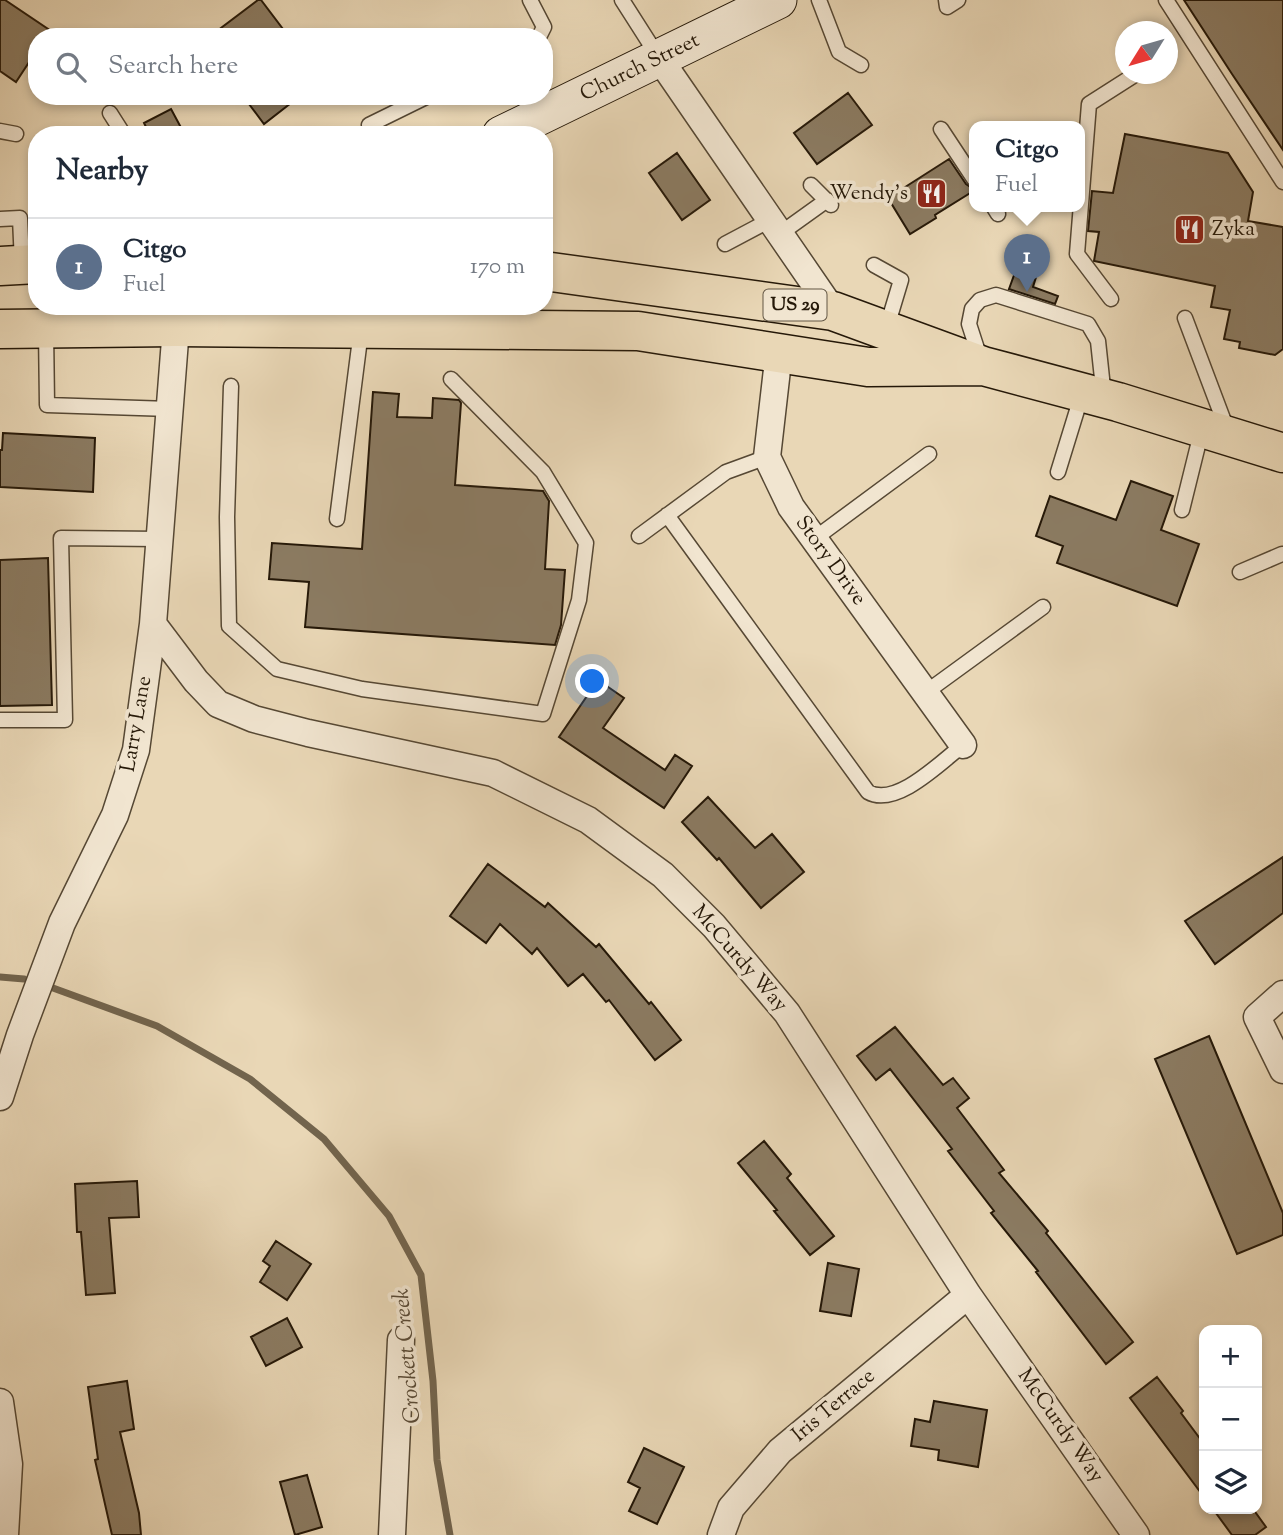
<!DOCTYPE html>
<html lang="en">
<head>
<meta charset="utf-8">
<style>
  :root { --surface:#fff; --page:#f2f2f3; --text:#1f2937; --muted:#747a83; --line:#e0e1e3; --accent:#0b8043 }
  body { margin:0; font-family:"Sorts Mill Goudy",serif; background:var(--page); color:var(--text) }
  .controls { position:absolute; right:21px; bottom:21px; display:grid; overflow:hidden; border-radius:14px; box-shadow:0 4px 10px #0003 }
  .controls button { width:63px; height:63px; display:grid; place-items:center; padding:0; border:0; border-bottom:2px solid var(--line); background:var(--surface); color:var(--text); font:35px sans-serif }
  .compass { position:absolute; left:1115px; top:21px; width:63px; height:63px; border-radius:50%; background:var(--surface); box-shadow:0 4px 10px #0003; rotate:233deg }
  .you { position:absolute; left:593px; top:682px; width:24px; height:24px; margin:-18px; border:5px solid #fff; border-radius:50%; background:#1a73e8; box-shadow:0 0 0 10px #1a73e833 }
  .badge { display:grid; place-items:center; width:46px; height:46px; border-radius:50%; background:var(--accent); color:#fff; font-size:23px; font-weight:700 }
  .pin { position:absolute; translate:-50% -58px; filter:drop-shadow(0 2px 4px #0008) }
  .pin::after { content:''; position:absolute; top:37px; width:24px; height:21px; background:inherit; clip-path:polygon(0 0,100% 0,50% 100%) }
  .popup { position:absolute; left:969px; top:121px; width:116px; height:91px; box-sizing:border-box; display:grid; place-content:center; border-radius:14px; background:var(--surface); filter:drop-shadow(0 2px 5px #0005); font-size:23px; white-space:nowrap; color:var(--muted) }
  .popup b { font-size:26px; color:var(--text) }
  .popup::after { content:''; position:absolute; left:50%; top:100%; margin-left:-14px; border:14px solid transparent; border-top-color:var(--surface) }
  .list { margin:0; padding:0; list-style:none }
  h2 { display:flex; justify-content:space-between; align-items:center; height:91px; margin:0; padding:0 28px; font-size:30px }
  h2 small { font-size:23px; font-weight:400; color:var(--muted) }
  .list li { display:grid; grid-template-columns:46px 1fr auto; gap:21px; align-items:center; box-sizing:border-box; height:98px; padding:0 28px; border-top:2px solid var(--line) }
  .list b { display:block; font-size:26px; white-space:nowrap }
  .list p { margin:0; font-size:23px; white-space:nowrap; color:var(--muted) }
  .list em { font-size:23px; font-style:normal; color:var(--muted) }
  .icon { flex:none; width:38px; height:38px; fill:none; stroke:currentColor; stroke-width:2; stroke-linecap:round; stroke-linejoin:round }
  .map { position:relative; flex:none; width:1283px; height:1535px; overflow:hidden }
  .search { position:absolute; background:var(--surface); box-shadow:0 4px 10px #0003; left:28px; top:28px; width:525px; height:77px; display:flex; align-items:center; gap:18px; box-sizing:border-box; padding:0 24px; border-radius:28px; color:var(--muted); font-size:26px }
  .panel { position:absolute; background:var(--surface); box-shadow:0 4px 10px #0003; left:28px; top:126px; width:525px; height:189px; border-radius:28px }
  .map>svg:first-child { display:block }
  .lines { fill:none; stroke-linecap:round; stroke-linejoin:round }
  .stream { stroke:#72644d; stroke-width:7 }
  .building { fill:#8b7b62; stroke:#251808; stroke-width:2 }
  .service-casing { stroke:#564834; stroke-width:17 }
  .minor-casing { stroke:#564834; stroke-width:29 }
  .secondary-casing { stroke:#251808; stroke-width:39 }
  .trunk-casing { stroke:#251808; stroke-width:41 }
  .service { stroke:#f1e5d0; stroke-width:14 }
  .minor { stroke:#f1e5d0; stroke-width:26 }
  .secondary { stroke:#f1e5d0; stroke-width:37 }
  .trunk { stroke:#e9d7b6; stroke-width:38 }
  .labels { text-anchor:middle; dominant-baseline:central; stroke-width:7; stroke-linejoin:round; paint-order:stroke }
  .shield { fill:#f1e5d0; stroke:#625644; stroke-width:2 }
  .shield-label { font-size:19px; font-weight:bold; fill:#251808 }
  .street-label { font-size:21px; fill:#251808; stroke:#f1e5d0 }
  .poi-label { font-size:21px; fill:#251808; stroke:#f1e5d0; text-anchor:end }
  .water-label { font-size:23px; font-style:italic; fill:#594a36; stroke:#f1e5d0 }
</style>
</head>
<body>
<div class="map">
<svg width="1283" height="1535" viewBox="0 0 1283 1535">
  <rect width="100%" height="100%" fill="#e9d7b6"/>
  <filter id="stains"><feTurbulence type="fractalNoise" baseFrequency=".00286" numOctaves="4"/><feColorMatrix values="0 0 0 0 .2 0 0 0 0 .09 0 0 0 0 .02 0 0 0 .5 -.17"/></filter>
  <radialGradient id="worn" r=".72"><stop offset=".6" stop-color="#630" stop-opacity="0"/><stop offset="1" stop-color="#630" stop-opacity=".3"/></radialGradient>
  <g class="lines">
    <path class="stream" d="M 0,977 L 24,979
      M 53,988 L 157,1026 L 250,1079 L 324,1139 L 389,1216 L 421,1275 L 433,1381 L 437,1460 L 450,1535"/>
  </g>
  <path class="building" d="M 0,0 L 5,0 L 60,37 L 37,37 L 37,50 L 16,82 L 0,71 Z
    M 258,0 L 261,0 L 289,37 L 209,37 Z
    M 1184,0 L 1283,0 L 1283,150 L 1232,74 Z
    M 848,93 L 872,125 L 817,164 L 794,133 Z
    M 243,96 L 300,96 L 264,124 Z
    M 171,109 L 185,135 L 150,135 L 144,123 Z
    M 1125,134 L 1228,153 L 1253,192 L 1248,221 L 1283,227 L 1283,349 L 1275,355 L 1239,348 L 1240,342 L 1224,339 L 1230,310 L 1211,307 L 1215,286 L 1094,261 L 1099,232 L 1088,231 L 1092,191 L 1113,193 Z
    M 677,153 L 710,200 L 682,220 L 649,173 Z
    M 949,159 L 966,184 L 975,190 L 935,215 L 936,218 L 910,234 L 888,198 Z
    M 1017,267 L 1037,274 L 1033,287 L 1058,296 L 1055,304 L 1009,289 Z
    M 373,392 L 399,394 L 397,417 L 432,418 L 433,398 L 459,400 L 461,403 L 455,485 L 543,491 L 549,501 L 545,569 L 565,570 L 561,625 L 555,645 L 305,627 L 309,582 L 269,579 L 272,543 L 362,549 Z
    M 3,433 L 95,438 L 93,492 L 0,487 L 0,450 L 2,450 Z
    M 1131,481 L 1173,496 L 1161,530 L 1199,544 L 1177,606 L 1057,563 L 1063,546 L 1036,536 L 1050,496 L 1116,520 Z
    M 48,558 L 52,705 L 0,706 L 0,560 Z
    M 598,680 L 624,698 L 603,728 L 665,770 L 675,755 L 692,766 L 664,808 L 559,737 Z
    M 708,797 L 755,848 L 772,834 L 804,872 L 761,908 L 719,858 L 717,860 L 682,822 Z
    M 1283,857 L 1283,913 L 1215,964 L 1185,921 Z
    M 488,864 L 545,907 L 548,903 L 596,947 L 599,944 L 649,1004 L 651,1002 L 681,1040 L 655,1060 L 609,1000 L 606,1002 L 583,974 L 568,986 L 537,948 L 532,954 L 500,924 L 486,943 L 450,916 Z
    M 895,1027 L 943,1085 L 953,1078 L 969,1098 L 957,1108 L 1004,1170 L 999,1173 L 1048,1231 L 1046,1233 L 1133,1342 L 1106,1364 L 1036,1272 L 1038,1271 L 991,1213 L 994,1211 L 948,1151 L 952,1149 L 890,1069 L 876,1080 L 857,1056 Z
    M 1209,1036 L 1283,1213 L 1283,1235 L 1237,1254 L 1155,1059 Z
    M 764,1141 L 791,1174 L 787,1178 L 834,1236 L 810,1255 L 774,1211 L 777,1210 L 738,1163 Z
    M 137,1181 L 139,1217 L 109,1218 L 115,1293 L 86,1295 L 81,1232 L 77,1232 L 75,1184 Z
    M 276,1241 L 311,1264 L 287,1300 L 260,1282 L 270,1266 L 263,1261 Z
    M 828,1263 L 859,1269 L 851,1316 L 820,1311 Z
    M 287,1318 L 302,1347 L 266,1366 L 251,1337 Z
    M 1157,1377 L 1183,1411 L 1181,1413 L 1204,1444 L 1204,1497 L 1130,1398 Z
    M 127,1381 L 134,1429 L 120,1432 L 139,1513 L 141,1535 L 112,1535 L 95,1460 L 98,1459 L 88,1387 Z
    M 934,1401 L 987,1410 L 978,1467 L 938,1460 L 939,1450 L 911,1446 L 915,1419 L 930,1422 Z
    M 644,1448 L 684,1467 L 657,1524 L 629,1511 L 640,1488 L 628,1482 Z
    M 307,1475 L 322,1527 L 295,1535 L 280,1482 Z
    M 1213,1509 L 1253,1509 L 1266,1527 L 1255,1535 L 1232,1535 Z"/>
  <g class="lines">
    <defs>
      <path id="service" d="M 530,0 L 544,27 L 539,37
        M 622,0 L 659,58
        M 819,0 L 839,52 L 861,65
        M 946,0 L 947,7 L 958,0
        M 1166,0 L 1283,182
        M 110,113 L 124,135
        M 369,125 L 428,96
        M 941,129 L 974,179
        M 0,131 L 16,134
        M 811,185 L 831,205
        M 993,206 L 998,214
        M 0,219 L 20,218 L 22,263
        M 781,233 L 827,200
        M 725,244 L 772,219
        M 874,265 L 901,280 L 886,330
        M 1111,299 L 1077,254 L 1089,104 L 1136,74
        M 1185,318 L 1228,432
        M 46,330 L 47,405 L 170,409
        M 980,358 L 969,324 L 972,309 L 980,300 L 996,295 L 1088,324 L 1098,341 L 1104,397
        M 231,386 L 227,517 L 229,626 L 277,669 L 362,689 L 543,714 L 579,600 L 586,543 L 543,472 L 451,379
        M 1058,472 L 1082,394
        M 1182,510 L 1202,429
        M 667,515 L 868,792 C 896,808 941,762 963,745
        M 337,519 L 361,331
        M 639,536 L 726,472 L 767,457
        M 814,539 L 929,454
        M 1240,572 L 1282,554
        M 925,693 L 1043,607
        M 0,720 L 65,720 L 61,538 L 159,539"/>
      <path id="minor" d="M 659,58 L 833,311
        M 779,352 L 767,457 L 791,507 L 963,745
        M 153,624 L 196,681 L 218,704 L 254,719 L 308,733 L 493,773 L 588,820 L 663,875 L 714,926 L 787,1013 L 968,1295 L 1136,1535
        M 1283,994 L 1257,1017 L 1283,1070
        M 0,1097 L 20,1035 L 62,923 L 115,815 L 136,750 L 153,624 L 176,327
        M 0,1402 L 9,1464 L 5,1535
        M 392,1535 L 401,1340
        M 721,1535 L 731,1508 L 780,1451 L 968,1295"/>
      <path id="secondary" d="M 501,135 L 778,0"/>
      <path id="trunk" d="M 0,266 L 37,264
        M 544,271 L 833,311 L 983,366 L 1118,402 L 1283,453
        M 0,329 L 176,327 L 638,331 L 868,367 L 983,366"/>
    </defs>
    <use href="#service" class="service-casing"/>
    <use href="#minor" class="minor-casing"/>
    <use href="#secondary" class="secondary-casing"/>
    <use href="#trunk" class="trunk-casing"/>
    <use href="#service" class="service"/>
    <use href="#minor" class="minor"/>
    <use href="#secondary" class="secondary"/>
    <use href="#trunk" class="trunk"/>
  </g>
  <defs>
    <symbol id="restaurant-square" viewBox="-11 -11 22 22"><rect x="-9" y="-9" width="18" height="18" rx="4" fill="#8f2418" stroke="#f1e5d0"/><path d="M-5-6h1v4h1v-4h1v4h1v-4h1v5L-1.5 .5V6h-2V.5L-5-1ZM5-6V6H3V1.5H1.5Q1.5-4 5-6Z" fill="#fff"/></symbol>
  </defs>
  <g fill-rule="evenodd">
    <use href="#restaurant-square" x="914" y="176" width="35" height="35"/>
    <use href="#restaurant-square" x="1172" y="212" width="35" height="35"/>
  </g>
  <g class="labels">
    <rect class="shield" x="763.5" y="289.5" width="63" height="31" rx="5"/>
    <g class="shield-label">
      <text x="795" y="305">US 29</text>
    </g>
    <g class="street-label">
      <text transform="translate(640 68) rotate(-26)">Church Street</text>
      <text transform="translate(830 561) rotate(54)">Story Drive</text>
      <text transform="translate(137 724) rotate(-80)">Larry Lane</text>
      <text transform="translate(739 959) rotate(49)">McCurdy Way</text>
      <text transform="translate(834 1406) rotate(-40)">Iris Terrace</text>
      <text transform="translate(1060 1426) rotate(55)">McCurdy Way</text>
    </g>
    <g class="poi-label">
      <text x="908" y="194">Wendy's</text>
      <text x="1212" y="230" text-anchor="start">Zyka</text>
    </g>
    <g class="water-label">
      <text transform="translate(408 1356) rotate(-95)">Crockett Creek</text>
    </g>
  </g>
  <rect width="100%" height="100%" filter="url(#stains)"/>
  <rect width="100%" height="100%" fill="url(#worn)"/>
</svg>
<div class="controls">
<button>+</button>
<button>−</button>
<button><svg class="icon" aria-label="layers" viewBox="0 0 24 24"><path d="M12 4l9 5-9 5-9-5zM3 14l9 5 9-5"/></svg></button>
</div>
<svg class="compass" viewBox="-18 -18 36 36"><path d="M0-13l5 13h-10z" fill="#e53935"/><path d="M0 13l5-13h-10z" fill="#747a83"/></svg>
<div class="you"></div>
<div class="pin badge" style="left:1027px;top:292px;background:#5c6f8a">1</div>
<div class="popup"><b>Citgo</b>Fuel</div>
<div class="search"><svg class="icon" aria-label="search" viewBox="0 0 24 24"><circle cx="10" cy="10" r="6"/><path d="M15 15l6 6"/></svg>Search here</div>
<section class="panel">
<h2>Nearby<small></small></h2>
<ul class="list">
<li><span class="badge" style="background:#5c6f8a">1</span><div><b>Citgo</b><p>Fuel</p></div><em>170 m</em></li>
</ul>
</section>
</div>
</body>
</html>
